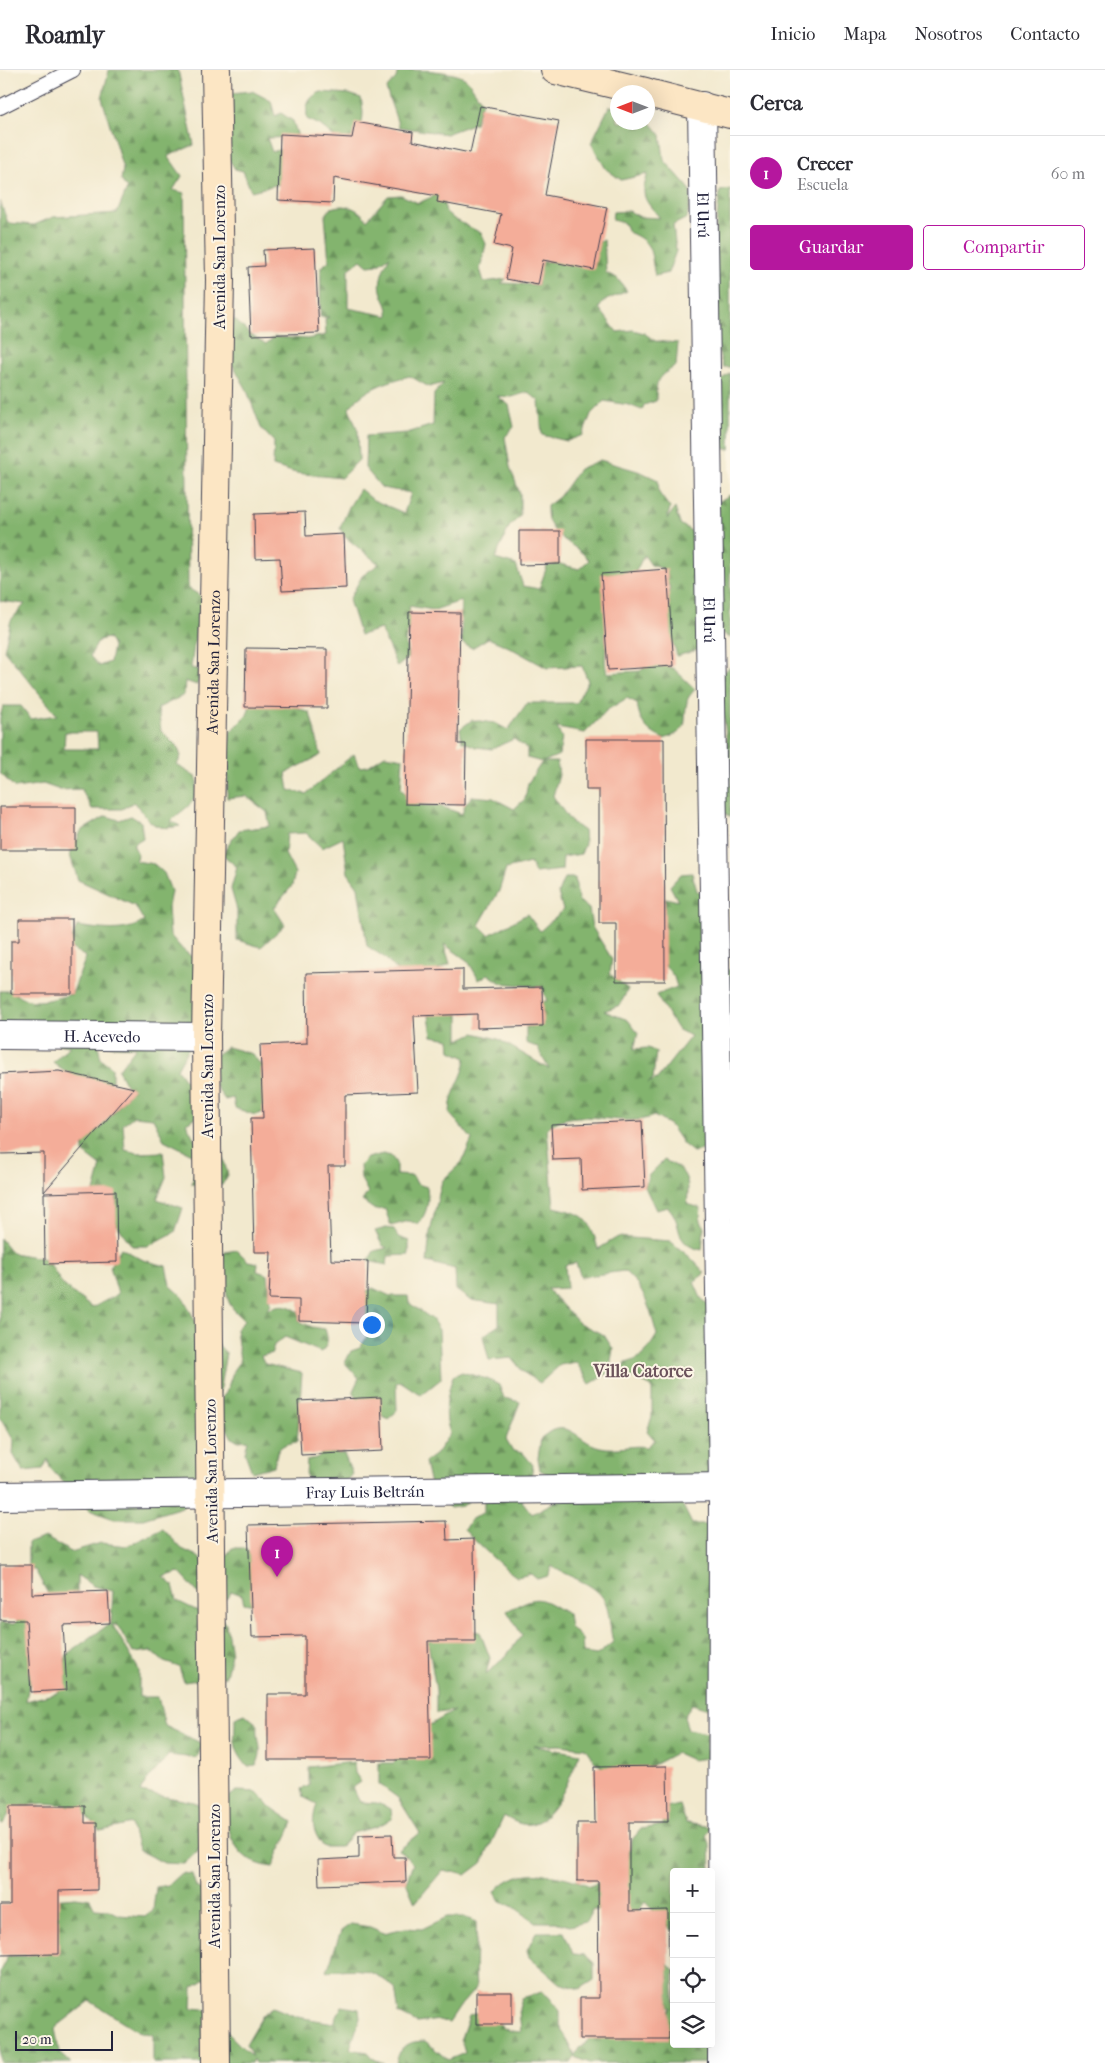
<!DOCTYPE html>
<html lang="es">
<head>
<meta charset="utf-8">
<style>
  :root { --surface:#fff; --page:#f7f7f7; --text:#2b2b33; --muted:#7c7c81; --line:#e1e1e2; --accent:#b5179e }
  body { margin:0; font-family:"IM FELL French Canon",serif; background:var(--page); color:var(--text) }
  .controls { position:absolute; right:15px; bottom:15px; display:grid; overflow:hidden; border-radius:5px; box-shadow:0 5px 20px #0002 }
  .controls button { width:45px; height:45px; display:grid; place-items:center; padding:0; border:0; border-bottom:1px solid var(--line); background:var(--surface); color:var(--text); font:25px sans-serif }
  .compass { position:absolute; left:610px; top:15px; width:45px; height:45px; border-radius:50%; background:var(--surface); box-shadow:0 5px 20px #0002; rotate:270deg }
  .scale { position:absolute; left:15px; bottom:12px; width:98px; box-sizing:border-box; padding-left:5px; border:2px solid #22223b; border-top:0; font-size:14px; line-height:18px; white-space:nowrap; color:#22223b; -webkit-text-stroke:4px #fcf5e5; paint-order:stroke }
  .you { position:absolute; left:371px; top:1254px; width:18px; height:18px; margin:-12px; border:4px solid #fff; border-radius:50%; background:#1a73e8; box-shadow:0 0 0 8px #1a73e833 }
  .badge { display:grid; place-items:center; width:32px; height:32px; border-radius:50%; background:var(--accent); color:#fff; font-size:16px; font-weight:700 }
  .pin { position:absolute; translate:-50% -41px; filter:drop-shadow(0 1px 2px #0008) }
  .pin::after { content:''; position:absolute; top:26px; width:18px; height:15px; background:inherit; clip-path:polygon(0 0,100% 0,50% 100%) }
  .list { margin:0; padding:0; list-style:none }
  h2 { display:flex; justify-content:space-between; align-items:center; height:65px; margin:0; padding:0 20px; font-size:21px }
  h2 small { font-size:16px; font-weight:400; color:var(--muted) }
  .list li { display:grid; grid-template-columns:32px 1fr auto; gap:15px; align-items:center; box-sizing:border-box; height:75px; padding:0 20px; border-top:1px solid var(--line) }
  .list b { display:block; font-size:19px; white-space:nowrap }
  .list p { margin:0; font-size:16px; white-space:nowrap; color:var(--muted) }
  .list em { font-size:16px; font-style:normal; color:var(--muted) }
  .actions { display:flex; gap:10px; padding:15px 20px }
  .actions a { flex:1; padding:11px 0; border:1px solid var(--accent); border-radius:5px; text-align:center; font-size:18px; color:var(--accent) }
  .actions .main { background:var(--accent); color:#fff }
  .icon { flex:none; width:28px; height:28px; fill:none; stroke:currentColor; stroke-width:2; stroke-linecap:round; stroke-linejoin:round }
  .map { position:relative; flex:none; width:730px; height:1993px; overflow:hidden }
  header { display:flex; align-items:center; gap:30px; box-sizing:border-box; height:70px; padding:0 25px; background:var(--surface); border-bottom:1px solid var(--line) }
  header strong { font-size:24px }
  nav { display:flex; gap:28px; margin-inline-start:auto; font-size:18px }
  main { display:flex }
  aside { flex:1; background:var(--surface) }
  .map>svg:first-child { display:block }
  .forest { fill:url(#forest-firs); stroke:#526b54; fill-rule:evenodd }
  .building { fill:#f4ad99 }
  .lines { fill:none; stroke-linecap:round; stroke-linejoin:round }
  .lane-casing { stroke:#414051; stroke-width:16 }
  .street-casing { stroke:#414051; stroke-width:30 }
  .secondary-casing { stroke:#414051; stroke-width:30 }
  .lane { stroke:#fff; stroke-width:14 }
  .street { stroke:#fff; stroke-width:28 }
  .secondary { stroke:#fce6c4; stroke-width:28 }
  .labels { text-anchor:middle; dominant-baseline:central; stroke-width:4; stroke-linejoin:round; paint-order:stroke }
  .street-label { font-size:16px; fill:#22223b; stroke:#fcf5e5 }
  .neighbourhood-label { font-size:18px; font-weight:bold; fill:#6c535c; stroke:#fcf5e5 }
</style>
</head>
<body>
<header>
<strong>Roamly</strong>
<nav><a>Inicio</a><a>Mapa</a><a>Nosotros</a><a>Contacto</a></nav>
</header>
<main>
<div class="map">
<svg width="730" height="1993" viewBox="0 0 730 1993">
  <defs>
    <pattern id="forest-firs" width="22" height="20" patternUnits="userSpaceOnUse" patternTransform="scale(1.25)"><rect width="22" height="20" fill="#83b46e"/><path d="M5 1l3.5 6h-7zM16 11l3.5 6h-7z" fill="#6b925c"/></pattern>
  </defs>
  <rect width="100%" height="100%" fill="#fcf5e5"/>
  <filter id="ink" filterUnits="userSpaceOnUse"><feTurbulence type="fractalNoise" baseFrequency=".02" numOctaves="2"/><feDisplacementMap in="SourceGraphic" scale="10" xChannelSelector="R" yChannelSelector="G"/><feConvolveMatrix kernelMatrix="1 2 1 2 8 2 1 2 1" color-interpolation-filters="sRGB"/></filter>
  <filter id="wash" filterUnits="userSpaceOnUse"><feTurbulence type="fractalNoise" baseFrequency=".0096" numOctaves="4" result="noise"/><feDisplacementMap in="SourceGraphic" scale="20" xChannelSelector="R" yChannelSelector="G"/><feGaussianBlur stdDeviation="1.12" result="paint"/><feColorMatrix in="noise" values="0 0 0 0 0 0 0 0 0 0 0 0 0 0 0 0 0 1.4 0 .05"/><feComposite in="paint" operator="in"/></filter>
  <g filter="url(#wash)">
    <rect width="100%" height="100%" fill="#f2e9ce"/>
    <path class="forest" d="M 109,0 L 178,0 L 194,75 L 168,86 L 182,106 L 173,120 L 184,123 L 188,518 L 207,530 L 206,564 L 196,559 L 191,598 L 201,600 L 197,615 L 185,611 L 184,625 L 158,638 L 161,661 L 177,676 L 181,686 L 177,695 L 197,708 C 198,736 188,734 171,751 L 180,756 C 152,762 150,751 134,732 L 122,739 L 92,739 L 81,719 L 60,720 L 43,714 L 15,718 L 0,703 L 0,648 L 3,636 L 21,636 L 31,649 L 57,645 L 4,580 L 11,550 L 25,534 L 0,531 L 0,131 L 8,153 L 34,155 L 53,147 L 117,143 L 127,119 L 121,110 L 123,99 L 102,28 ZM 108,568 L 113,576 L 110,592 L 99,596 L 90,586 L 99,570 ZM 97,662 L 98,679 L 64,679 L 65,662 Z
      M 398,0 C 416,0 456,0 467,10 C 473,17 477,25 483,33 L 480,36 L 475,53 L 446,64 L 399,57 L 386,19 L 396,8 Z
      M 252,21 L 271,31 L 275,46 L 281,43 L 293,51 L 298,67 L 267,68 L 272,82 L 284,78 L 284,113 L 251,121 L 243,101 L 235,99 L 225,83 L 231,23 Z
      M 321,22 L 349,24 L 361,28 C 366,52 361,59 347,77 L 320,55 L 307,49 C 306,35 307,28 321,22 Z
      M 617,36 L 618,52 L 648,52 L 648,49 L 661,65 L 664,90 L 689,118 L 691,127 L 687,148 L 673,155 L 676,181 L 668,203 L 655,206 C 650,182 654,172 628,162 L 624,153 L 612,150 L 613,142 L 629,141 L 640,147 L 660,148 C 646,131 639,127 648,104 L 621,110 L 606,99 L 591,73 L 609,37 Z
      M 730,119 L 730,297 L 723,297 C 707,247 714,173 720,121 Z
      M 441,123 L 446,142 L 454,149 L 481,163 L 486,174 L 480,199 L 484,212 L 506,209 L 501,213 L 538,215 L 540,192 L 554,191 L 604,170 L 606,203 L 617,208 L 627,221 L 604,231 L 599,238 L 617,262 L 633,260 L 644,263 L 655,271 L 678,273 L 676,296 C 657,308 656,309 656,331 L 644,335 L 642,340 L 629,335 L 604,331 L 591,344 L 583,365 L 567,371 L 542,365 L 539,331 L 528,322 L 512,327 L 497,326 L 509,335 L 514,357 L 505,367 L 510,397 L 520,424 L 520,446 L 509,457 L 495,489 L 516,495 L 523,516 L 539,519 L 547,496 L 560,494 L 579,499 L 589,490 C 578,476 557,470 549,452 C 547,448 547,441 547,436 L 559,427 L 579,399 L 600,390 L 641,402 L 658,410 L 659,423 L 670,438 L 667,449 L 675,438 L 680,454 L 696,464 L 718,432 L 730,425 L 730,568 L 710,555 L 704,578 L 677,586 L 674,575 L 668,570 L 663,539 L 670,518 L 661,498 L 651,495 L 644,485 L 605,563 C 609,578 602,587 607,603 L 640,601 L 655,591 L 674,599 L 695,619 C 692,623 687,628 687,632 C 682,655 692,659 664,669 C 646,661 640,653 637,633 L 627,628 L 607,640 L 585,663 L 557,658 L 562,668 L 559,685 L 543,692 L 557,692 L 559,705 L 553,726 L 570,751 L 584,761 L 585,774 L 581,784 L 563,787 L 562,800 L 535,803 L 530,793 L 506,799 L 499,821 L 479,855 L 489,865 L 527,844 L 540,861 L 563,840 L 558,823 L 564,808 L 575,808 L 578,830 L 589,839 L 592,857 L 612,889 L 610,904 L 628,919 L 620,935 L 604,941 L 628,950 L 638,963 L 634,979 L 648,978 L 656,982 L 653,1009 L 648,1013 L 657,1009 L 691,966 L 677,959 L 656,925 L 677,917 L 674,907 L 658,886 L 666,828 L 678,831 L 670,816 L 681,804 L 692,803 L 697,821 L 709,826 L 724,900 L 730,900 L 730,1329 L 711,1078 L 693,1082 L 683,1074 L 670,1055 L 654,1046 C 620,1060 577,1033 547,1058 L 554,1137 C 586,1144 590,1148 598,1179 L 618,1167 L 670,1171 L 691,1188 L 705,1203 L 694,1212 L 701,1228 L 716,1242 L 705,1320 L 730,1398 L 675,1429 L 681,1432 L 692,1454 L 707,1454 L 715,1477 L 716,1636 L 705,1638 L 692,1634 L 684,1647 L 688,1659 L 707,1663 L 707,1688 L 692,1690 L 676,1683 L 640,1702 L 607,1701 L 595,1692 L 585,1678 L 560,1675 L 534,1676 L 580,1684 C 570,1705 553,1760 522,1754 C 516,1753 509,1749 504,1746 L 482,1793 L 466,1805 L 443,1800 L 415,1833 L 406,1812 L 413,1794 L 399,1780 L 420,1763 L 398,1728 L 379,1714 L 379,1693 L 393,1693 L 414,1675 L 423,1659 L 454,1641 L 436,1643 L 436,1620 L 425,1554 L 480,1562 L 490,1588 L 486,1604 L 506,1586 L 522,1565 L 507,1541 C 539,1524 537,1526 568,1544 L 570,1557 L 582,1569 L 583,1583 L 597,1585 L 613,1572 C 610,1561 610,1548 607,1537 C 601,1513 569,1509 552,1496 L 548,1506 L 537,1509 L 531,1504 L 517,1507 C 497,1493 482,1477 464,1460 L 470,1450 L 484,1442 L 484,1416 L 462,1436 L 450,1438 L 430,1415 L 425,1392 L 436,1384 L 450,1363 C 443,1344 447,1324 453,1306 L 462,1302 L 487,1309 L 499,1315 L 504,1328 L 520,1332 L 506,1369 L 513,1381 L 523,1383 L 533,1395 L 530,1415 L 522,1431 L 532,1444 L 558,1430 L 549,1405 L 540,1400 L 538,1388 L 541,1368 C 569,1345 575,1371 600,1377 C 617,1381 631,1374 647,1377 L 655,1370 L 647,1361 L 652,1347 L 652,1317 L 622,1302 L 626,1293 C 644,1288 647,1281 657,1265 C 650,1240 645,1218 624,1201 L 581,1207 L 576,1193 L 565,1195 L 567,1218 L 547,1219 L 579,1253 L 604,1265 L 613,1279 L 609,1303 L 590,1314 L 576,1292 L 560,1295 L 540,1313 L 523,1302 L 512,1288 L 489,1290 L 483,1266 L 499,1255 L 499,1234 L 470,1230 L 456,1220 L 455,1199 L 427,1192 L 430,1162 L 442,1111 L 462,1092 L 472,1069 L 450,1044 C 450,1019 464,1010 466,988 L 451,981 L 450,969 L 432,966 L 428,939 L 459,943 L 459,970 L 474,963 L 498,969 L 549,999 L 537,977 L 526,973 L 526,944 L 532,933 L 547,931 L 542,917 L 501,913 L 488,904 L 479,910 L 468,891 L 444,874 L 450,894 L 439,899 L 428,912 L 411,915 L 384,887 L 367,876 L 358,817 L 348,803 L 343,768 L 322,778 L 306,763 L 287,764 L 285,784 L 295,803 L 292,816 L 274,838 L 285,855 L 261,877 L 237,870 L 237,840 L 231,819 L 237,797 L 222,784 L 239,760 L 270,756 L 267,742 L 246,726 L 227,728 L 230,662 L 247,645 L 257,613 L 279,630 L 310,643 L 321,685 L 286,703 L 289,720 L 306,724 L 354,684 L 359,697 L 368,696 L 385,685 L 403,688 L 401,719 L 417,735 L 439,736 L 462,744 L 465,735 L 472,726 L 493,728 L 514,739 L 525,729 L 528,713 L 542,692 L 527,688 L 527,679 L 514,669 L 492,679 L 476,677 L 462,671 L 460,659 L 472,650 L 495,653 L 508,660 L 527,633 L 576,633 L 588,611 L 582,596 L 547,598 L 509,577 L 488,568 L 472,578 L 462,573 C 462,558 460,545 461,531 L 434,540 L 409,536 L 411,550 L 405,570 L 408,588 L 397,597 L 381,559 L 360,565 L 349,530 L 362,506 L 379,494 L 345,467 L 340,458 L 349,437 L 360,419 L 373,430 L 404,443 L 411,423 L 382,418 L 365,398 L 366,366 L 407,363 L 433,355 L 434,324 L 444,313 L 429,317 L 410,306 C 385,312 366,318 349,338 L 358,361 L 359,390 L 341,408 L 296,403 L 273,396 L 274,372 L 261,358 L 246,318 L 224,280 L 224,255 L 234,249 L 251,265 L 266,274 L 274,267 L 307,269 L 326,265 L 325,249 L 329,247 L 320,247 L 321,197 L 329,191 L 325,146 L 331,138 C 346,133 358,138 367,150 L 388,126 L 401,125 L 418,133 ZM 390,186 C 384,196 377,212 382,224 C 385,233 389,236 388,246 L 348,238 L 348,200 L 361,190 L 368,196 L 377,195 Z
      M 730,303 L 730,379 L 723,379 L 718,312 Z
      M 730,597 L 730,747 L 724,743 L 728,682 L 719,606 Z
      M 106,746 L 119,750 L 131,746 L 141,752 L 143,768 L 133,774 L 137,783 L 136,791 L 154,794 L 164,803 L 171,821 L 168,837 L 170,865 L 183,880 L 195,889 L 214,916 L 190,975 L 177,999 L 188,1014 L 198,1020 L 207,1041 L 186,1053 L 197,1074 L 219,1075 L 228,1105 L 222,1115 L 192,1114 L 198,1087 L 164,1070 L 153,1048 L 134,1046 L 123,1054 L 125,1080 L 138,1083 L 163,1082 L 166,1107 L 157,1129 L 183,1138 L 175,1162 L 148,1176 L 132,1176 L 94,1122 L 101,1096 L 83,1082 L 85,1069 L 101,1058 L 130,1022 L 118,1000 L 136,977 L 98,975 L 101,989 L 112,997 L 112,1011 C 88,1014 72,1007 53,992 L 70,976 L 0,966 L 0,921 L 12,921 C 29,938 52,929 72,924 L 86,887 L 69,877 L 77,856 C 98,859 126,864 144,851 L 135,836 L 78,810 L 70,785 L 81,761 Z
      M 227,977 L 252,984 L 279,1017 L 269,1040 L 255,1045 L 235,1038 L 233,1028 L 225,1030 L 215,1015 L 214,986 Z
      M 383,1084 L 391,1086 L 396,1093 L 396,1105 L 413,1106 L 417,1114 L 427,1117 C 429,1132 428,1142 418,1154 L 409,1151 L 391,1156 L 385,1139 L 375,1140 L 362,1131 L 368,1122 L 361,1109 L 360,1095 L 367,1088 Z
      M 664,1090 C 687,1100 690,1109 687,1134 L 701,1138 L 700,1148 L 704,1158 L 702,1180 C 671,1174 685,1155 668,1137 L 656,1140 L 645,1117 L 648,1106 Z
      M 386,1158 L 394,1159 L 398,1167 L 409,1171 L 409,1185 L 388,1186 L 387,1195 L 368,1191 L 374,1181 L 387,1178 L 382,1175 L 375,1161 Z
      M 0,1168 L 12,1183 L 47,1189 L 62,1214 L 92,1238 L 118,1224 L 110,1196 L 121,1178 L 143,1190 L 166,1196 L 170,1215 L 183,1227 L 194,1249 L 226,1283 L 203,1414 L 182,1437 L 143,1449 L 114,1449 L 89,1440 L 50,1398 L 48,1389 L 43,1399 L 23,1401 L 13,1384 L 14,1371 L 0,1347 Z
      M 237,1180 L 248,1191 L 258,1193 L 257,1201 L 268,1205 L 271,1234 L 266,1240 C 279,1234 286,1233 299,1242 L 299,1251 L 312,1257 L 325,1259 C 328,1269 329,1274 321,1282 L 285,1267 L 274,1275 L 272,1283 L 261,1286 L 265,1294 L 302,1303 L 297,1372 C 278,1375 278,1378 274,1396 L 252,1402 L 245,1383 L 248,1370 L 239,1371 L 232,1368 L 227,1359 L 217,1352 L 218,1332 L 226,1323 L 234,1299 L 240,1291 L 236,1259 L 245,1250 C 215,1227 235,1219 219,1194 L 225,1182 Z
      M 373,1218 L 390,1226 L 408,1226 L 409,1233 L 432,1249 L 439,1260 L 441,1309 L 421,1325 L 400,1311 L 396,1313 L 397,1341 L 388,1349 L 361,1333 L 353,1321 L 359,1308 L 345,1293 L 351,1281 L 360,1278 L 367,1267 L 356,1244 L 365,1222 Z
      M 324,1383 L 344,1384 L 352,1404 L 340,1418 L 315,1418 L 306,1406 L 307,1390 L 316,1388 Z
      M 163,1459 L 182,1479 L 197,1486 L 217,1503 L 219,1487 L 226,1486 L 232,1478 L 245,1478 L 251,1486 L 254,1535 L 244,1533 L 242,1525 L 231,1521 L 229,1527 L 222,1530 L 199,1524 L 179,1502 L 164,1507 L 173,1515 L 177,1531 L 202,1543 L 218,1546 L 226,1554 L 231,1584 L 226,1606 L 184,1612 L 179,1597 L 164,1592 L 151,1581 L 133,1583 L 118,1556 L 112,1554 L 139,1600 L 139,1627 L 158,1627 L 165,1656 L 203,1674 L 197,1688 L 168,1685 C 160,1699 146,1707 140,1722 L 194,1732 L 204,1737 L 204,1775 L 184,1794 L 164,1793 L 138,1780 L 131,1754 L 101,1761 L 76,1736 L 45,1733 L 22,1736 L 10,1742 L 3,1755 L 0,1754 L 0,1553 L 14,1554 L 40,1527 L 36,1576 L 26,1631 L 57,1623 L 67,1584 L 111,1553 L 113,1521 L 93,1516 L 77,1505 L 77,1529 L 51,1529 L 35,1500 L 28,1499 L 28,1473 L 45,1467 L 71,1482 L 101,1473 L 127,1476 Z
      M 245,1644 L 258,1655 C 256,1673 265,1678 256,1696 L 248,1697 C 232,1678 235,1672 235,1648 Z
      M 354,1692 L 355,1703 L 361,1712 L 352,1718 L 360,1732 L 377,1733 L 391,1739 L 392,1749 L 378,1756 L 353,1763 L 340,1777 L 324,1777 C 312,1761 311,1753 317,1734 L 303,1727 L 301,1719 L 309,1716 L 309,1697 Z
      M 237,1721 L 257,1722 L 269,1736 L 293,1752 C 288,1768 278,1781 273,1797 C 235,1793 227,1764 224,1730 Z
      M 680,1735 L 686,1753 L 711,1757 L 706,1766 L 710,1776 L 711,1802 L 674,1802 L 674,1862 L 645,1832 L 632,1848 L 603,1840 L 592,1840 L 586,1852 L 570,1856 L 555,1852 L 535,1852 L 514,1837 L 500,1831 L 495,1822 C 517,1793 561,1804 590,1816 L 603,1811 L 628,1794 L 631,1771 L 641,1759 L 663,1755 L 666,1738 Z
      M 181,1803 L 192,1804 L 196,1817 L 214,1827 L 214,1839 L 229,1856 L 229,1879 L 214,1889 L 215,1903 L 193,1917 L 192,1938 L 204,1939 L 252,1987 L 246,1974 L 263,1945 L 273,1937 L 297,1947 L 334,1953 L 342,1936 L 359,1939 L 360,1947 L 350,1979 L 368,1982 L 374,1989 L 384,1993 L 255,1993 L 253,1989 L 251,1993 L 153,1993 L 153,1965 L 138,1961 L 90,1931 L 55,1958 L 59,1982 L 71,1993 L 0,1993 L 0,1901 L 8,1886 L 27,1886 L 42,1882 L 52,1829 L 76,1827 L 90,1829 L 95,1839 L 109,1840 L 118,1845 L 145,1847 L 153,1840 L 156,1817 L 168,1815 Z
      M 447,1847 L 464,1847 L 476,1852 C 477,1874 474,1896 476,1918 L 461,1935 L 449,1953 L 439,1950 L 417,1953 L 399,1944 L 395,1918 C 369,1897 360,1898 327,1901 L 341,1861 L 351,1854 L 370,1857 L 384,1863 L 405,1858 L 422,1859 Z
      M 536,1862 L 564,1862 L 573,1884 L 585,1885 L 594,1893 L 594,1910 L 580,1919 L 559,1913 L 529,1887 L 527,1880 Z
      M 668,1894 L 674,1901 L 674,1974 L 707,1974 L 708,1992 L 711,1993 L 590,1993 L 575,1987 L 571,1993 L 396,1993 C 401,1974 407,1972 425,1971 L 448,1990 L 465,1983 L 461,1969 L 469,1946 L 490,1937 C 499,1955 499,1961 521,1962 L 519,1939 L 522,1928 L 542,1922 L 549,1927 L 560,1941 L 560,1955 L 575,1986 L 579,1978 L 598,1962 L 667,1947 L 671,1937 L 657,1937 Z"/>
    <g id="blocks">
      <path class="building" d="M 480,36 L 559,51 L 545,125 L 607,137 L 594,200 L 543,190 L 538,215 L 506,209 L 512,179 L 494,175 L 501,144 L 437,132 L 438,126 L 334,108 L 333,133 L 278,130 L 280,64 L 352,68 L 355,52 L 413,62 L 412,71 L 470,83 Z
        M 315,178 L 319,263 L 251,265 L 248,197 L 264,196 L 263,180 Z
        M 305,442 L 306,466 L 344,464 L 346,518 L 282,521 L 280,488 L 255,489 L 254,444 Z
        M 519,461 L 560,461 L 560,494 L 519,495 Z
        M 667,499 L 674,596 L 608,600 L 601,504 Z
        M 409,542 L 460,543 L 458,674 L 466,674 L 465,735 L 405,734 Z
        M 246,578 L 327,579 L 327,638 L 245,637 Z
        M 586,669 L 664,669 L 665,911 L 616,911 L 616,853 L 599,853 L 599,720 L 586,720 Z
        M 0,737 L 76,737 L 76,780 L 0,780 Z
        M 19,849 L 72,849 L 72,924 L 11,924 L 11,871 L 19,871 Z
        M 463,899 L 463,919 L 542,917 L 543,956 L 477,958 L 477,944 L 414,946 L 418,1022 L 345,1025 L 345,1096 L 328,1096 L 331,1190 L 368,1191 L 366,1253 L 299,1251 L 299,1230 L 269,1229 L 271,1182 L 254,1182 L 251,1048 L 263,1048 L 260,975 L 307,973 L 306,903 Z
        M 59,1001 L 134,1018 L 44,1122 L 44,1083 L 0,1084 L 0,1004 Z
        M 642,1051 L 645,1117 L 582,1120 L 581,1089 L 553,1090 L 551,1055 Z
        M 116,1121 L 117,1192 L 45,1194 L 44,1123 Z
        M 381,1327 L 383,1381 L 301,1385 L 298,1331 Z
        M 446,1451 L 447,1470 L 474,1469 L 475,1571 L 428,1571 L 431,1690 L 268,1690 L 268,1624 L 305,1624 L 305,1566 L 252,1567 L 248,1455 Z
        M 0,1495 L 32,1495 L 32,1524 L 108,1521 L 110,1553 L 63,1555 L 67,1620 L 31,1622 L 26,1550 L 0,1550 Z
        M 667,1696 L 668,1752 L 629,1752 L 629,1841 L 668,1840 L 669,1969 L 580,1969 L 580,1928 L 599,1928 L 598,1811 L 577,1811 L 577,1753 L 595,1753 L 594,1697 Z
        M 10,1736 L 85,1736 L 85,1753 L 97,1753 L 97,1820 L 59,1821 L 59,1884 L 0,1885 L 0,1835 L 10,1835 Z
        M 392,1764 L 393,1787 L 405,1787 L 406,1812 L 319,1815 L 318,1790 L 359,1788 L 359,1765 Z
        M 476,1922 L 512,1922 L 512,1954 L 476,1954 Z"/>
    </g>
  </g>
  <g filter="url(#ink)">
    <use href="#blocks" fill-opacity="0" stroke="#414051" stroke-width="1"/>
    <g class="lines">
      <defs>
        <path id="lane" d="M 0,37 L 73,0"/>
        <g id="street">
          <path id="s1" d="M 702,36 L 723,1417 L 722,1993"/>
          <path id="s2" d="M 0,965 L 206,967"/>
          <path id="s3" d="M 0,1426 L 730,1417"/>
        </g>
        <g id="secondary">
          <path d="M 555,0 L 646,22"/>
          <path d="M 648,23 L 730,44"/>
          <path id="s4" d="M 216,1993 L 206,967 L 220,210 L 216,0"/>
        </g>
      </defs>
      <use href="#lane" class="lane-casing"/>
      <use href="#street" class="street-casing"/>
      <use href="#secondary" class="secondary-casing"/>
      <use href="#lane" class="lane"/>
      <use href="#street" class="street"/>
      <use href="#secondary" class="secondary"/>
    </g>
  </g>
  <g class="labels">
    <g class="street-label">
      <text stroke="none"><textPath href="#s1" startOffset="109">El Urú</textPath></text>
      <text transform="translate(219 187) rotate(-90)">Avenida San Lorenzo</text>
      <text stroke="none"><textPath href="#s1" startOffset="514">El Urú</textPath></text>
      <text stroke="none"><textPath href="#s4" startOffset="1401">Avenida San Lorenzo</textPath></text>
      <text stroke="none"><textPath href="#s2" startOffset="102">H. Acevedo</textPath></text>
      <text transform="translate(207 996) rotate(-90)">Avenida San Lorenzo</text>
      <text transform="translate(211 1401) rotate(-91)">Avenida San Lorenzo</text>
      <text stroke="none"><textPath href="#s3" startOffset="365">Fray Luis Beltrán</textPath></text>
      <text transform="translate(214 1806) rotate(-90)">Avenida San Lorenzo</text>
    </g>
    <g class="neighbourhood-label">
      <text x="643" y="1301">Villa Catorce</text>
    </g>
  </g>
</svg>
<div class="controls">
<button>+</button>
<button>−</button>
<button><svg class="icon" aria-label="locate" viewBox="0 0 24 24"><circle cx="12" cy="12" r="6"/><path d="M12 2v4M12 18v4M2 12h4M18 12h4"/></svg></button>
<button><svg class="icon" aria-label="layers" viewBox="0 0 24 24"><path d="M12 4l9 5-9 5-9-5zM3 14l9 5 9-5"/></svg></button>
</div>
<svg class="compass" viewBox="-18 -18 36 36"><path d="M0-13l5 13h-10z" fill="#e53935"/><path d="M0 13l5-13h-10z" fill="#7c7c81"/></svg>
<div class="scale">20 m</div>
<div class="you"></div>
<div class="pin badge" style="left:277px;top:1507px">1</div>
</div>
<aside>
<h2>Cerca<small></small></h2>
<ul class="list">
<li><span class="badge">1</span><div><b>Crecer</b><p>Escuela</p></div><em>60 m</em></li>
</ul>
<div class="actions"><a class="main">Guardar</a><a>Compartir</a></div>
</aside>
</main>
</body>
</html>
